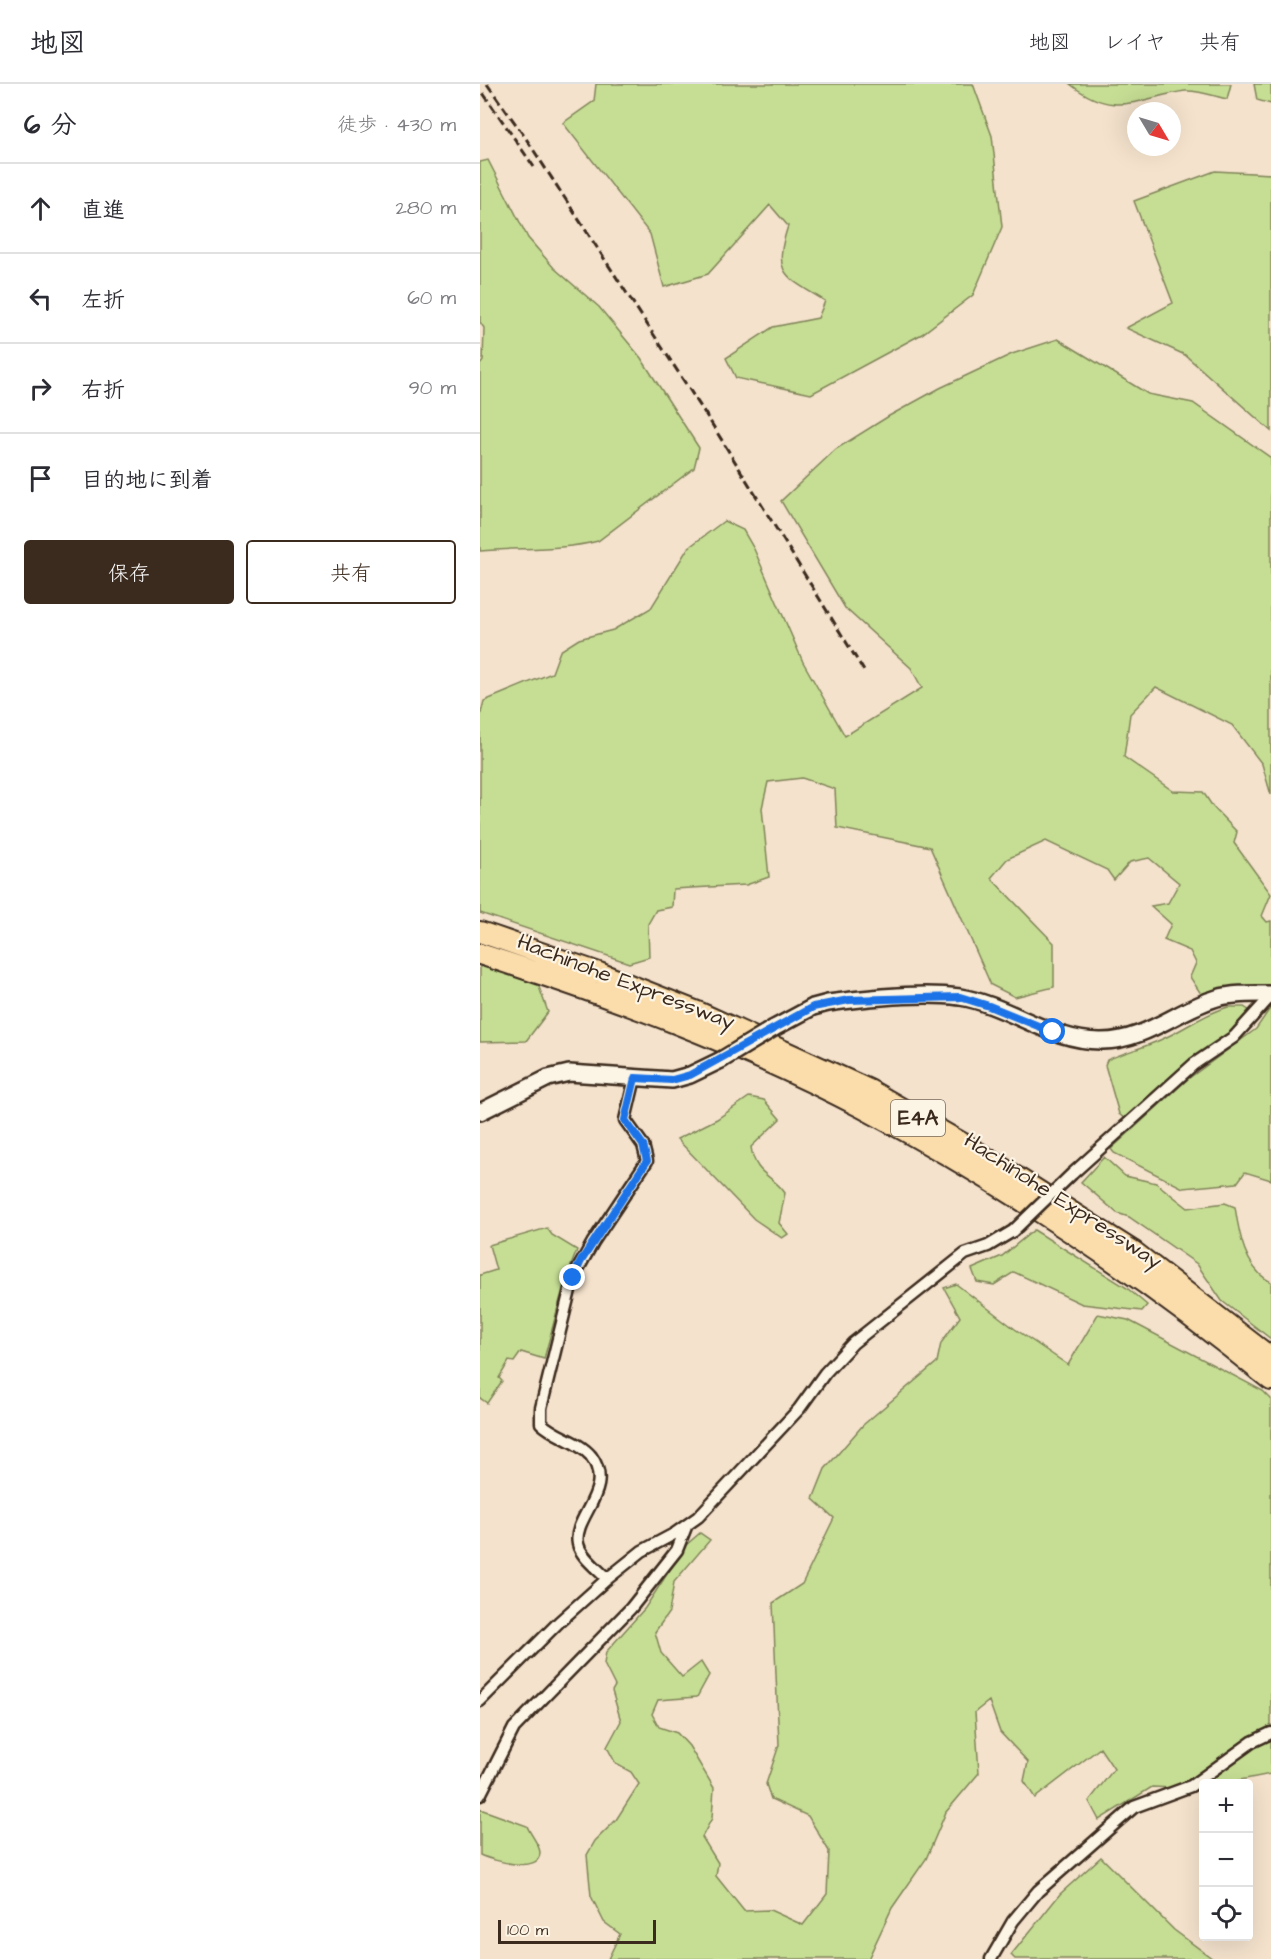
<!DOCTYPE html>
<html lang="ja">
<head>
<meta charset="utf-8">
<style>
  :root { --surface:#fff; --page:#f7f7f7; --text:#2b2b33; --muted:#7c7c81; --line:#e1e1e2; --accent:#3b2a1e }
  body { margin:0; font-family:"Architects Daughter","Klee One",sans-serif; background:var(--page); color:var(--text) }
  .controls { position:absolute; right:18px; bottom:18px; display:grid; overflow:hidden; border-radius:6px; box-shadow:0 6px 24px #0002 }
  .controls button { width:54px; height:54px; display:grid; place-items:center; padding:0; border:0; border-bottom:2px solid var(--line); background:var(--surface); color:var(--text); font:30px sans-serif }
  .compass { position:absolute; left:647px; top:18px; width:54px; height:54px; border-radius:50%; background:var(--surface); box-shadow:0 6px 24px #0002; rotate:128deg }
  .scale { position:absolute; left:18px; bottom:15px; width:158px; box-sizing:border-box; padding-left:6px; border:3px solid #3b2a1e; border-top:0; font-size:16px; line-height:21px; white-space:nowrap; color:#3b2a1e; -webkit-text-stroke:4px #fcf5e5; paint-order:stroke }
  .stop { position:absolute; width:18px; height:18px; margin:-14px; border:4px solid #1a73e8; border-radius:50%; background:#fff }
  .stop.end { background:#1a73e8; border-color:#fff; box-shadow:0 2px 6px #0008 }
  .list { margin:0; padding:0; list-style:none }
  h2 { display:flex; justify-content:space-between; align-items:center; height:78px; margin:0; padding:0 24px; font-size:26px }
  h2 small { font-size:20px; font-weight:400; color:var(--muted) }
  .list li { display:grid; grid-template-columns:39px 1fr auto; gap:18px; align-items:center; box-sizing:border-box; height:90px; padding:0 24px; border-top:2px solid var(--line) }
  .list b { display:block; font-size:22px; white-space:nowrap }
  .list em { font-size:20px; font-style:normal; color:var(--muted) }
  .actions { display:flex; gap:12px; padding:18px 24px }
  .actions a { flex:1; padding:14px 0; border:2px solid var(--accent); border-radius:6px; text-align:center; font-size:21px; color:var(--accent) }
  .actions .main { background:var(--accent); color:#fff }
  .icon { flex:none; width:33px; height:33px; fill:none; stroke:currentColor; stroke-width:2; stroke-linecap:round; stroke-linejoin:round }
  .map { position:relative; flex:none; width:791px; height:1875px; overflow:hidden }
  header { display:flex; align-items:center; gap:36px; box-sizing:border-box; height:84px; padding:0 30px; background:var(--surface); border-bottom:2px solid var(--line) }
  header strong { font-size:28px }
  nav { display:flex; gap:33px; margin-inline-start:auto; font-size:21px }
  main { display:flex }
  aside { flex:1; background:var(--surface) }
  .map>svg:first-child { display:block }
  .green { fill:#c6de94; stroke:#808459; stroke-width:1.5 }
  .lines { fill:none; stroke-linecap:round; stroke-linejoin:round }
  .street-casing { stroke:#3b2a1e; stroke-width:15 }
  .secondary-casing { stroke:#3b2a1e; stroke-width:20 }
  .highway-casing { stroke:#3b2a1e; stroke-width:24 }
  .street { stroke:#fcf5e5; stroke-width:10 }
  .secondary { stroke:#fcf5e5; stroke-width:15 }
  .highway { stroke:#fbddab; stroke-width:20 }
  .rail { stroke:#3b2a1e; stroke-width:3; stroke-dasharray:9 4.5; stroke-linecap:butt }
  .street-bridge-casing { stroke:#3b2a1e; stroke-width:15; stroke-linecap:butt }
  .secondary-bridge-casing { stroke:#3b2a1e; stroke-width:20; stroke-linecap:butt }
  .street-bridge { stroke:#fcf5e5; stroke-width:10 }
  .secondary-bridge { stroke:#fcf5e5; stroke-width:15 }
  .route { stroke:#1a73e8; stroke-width:8 }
  .labels { text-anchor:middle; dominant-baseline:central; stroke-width:4.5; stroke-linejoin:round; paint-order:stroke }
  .shield { fill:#fcf5e5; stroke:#75675a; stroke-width:1.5 }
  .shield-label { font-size:21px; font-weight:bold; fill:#3b2a1e }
  .street-label { font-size:22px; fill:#3b2a1e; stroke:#fcf5e5 }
</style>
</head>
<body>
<header>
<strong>地図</strong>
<nav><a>地図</a><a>レイヤ</a><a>共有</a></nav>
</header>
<main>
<aside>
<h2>6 分<small>徒歩 · 430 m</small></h2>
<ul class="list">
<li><svg class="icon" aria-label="ahead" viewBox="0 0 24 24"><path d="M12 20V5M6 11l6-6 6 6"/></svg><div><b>直進</b></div><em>280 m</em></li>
<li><svg class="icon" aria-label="left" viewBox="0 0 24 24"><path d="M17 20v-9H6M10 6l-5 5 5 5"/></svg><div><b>左折</b></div><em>60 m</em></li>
<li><svg class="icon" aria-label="right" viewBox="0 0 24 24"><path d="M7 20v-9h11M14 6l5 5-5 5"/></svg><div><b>右折</b></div><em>90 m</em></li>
<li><svg class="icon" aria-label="arrive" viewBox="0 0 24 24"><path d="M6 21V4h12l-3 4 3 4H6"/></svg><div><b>目的地に到着</b></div></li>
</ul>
<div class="actions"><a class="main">保存</a><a>共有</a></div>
</aside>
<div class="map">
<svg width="791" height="1875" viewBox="0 0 791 1875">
  <rect width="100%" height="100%" fill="#f4e2cc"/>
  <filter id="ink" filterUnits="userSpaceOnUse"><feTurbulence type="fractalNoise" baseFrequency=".0167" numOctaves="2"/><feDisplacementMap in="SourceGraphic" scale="12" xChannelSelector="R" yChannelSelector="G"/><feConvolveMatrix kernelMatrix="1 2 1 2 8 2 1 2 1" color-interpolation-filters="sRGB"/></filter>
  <g filter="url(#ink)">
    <path class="green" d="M 116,0 L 493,0 L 512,52 L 522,143 L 493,211 L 442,250 L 331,310 L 256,294 L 246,274 L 293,243 L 338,234 L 345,217 C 305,192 292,191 308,142 L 290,121 L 228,190 L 184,203 L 170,150 L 83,39 L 114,17 Z
      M 590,0 L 751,0 L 747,15 C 734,12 718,6 705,7 C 656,14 636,36 590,0 Z
      M 774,0 L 791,0 L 791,20 L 777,16 Z
      M 8,76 L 48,154 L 74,184 L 119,223 L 161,274 L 219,364 L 214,384 L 118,457 C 80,467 39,463 0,467 L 0,281 L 3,277 L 4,244 L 0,238 L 0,78 Z
      M 735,87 L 791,90 L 791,347 L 705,271 L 646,244 L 693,219 L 654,117 Z
      M 578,255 L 668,310 L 713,319 L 791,374 L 791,711 L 782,680 L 752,641 L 676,603 L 650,630 L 644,673 L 693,707 L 723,708 L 733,723 L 757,748 L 754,759 L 791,810 L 782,832 L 787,838 L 791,837 L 791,901 L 743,904 L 721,910 L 710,893 L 716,879 L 710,867 L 684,856 L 691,840 L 671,822 L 688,819 L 699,799 L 669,774 L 650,778 L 634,796 L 627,786 L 566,757 L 527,775 L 511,794 L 574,859 L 574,903 L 535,913 L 511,901 L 450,763 L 357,744 L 355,705 L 322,694 L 288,698 L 282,724 L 289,793 L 266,801 L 193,805 L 192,823 L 176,826 L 168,840 L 169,873 L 149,879 L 0,829 L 0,633 L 4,617 L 72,589 L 80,567 L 99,555 L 133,546 L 171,524 L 208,464 L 244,437 L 263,446 L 274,465 L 323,578 L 365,652 L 442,604 L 431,584 L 365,524 L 301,417 L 356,365 L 409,332 L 460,304 L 532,270 Z
      M 0,879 L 58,900 L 68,928 L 46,957 L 0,958 Z
      M 748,923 L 764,923 L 770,927 L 754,949 L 644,1034 L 639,1030 L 625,981 L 627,976 C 645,968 663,964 680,956 C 704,946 723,930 748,923 Z
      M 791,923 L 791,1096 L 765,1088 L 757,1099 L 703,1104 L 634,1069 L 631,1065 L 708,995 L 776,945 Z
      M 269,1013 L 284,1016 L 300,1035 L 271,1063 C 275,1092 292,1090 305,1109 L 299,1139 L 308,1150 L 302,1154 L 274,1135 L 197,1055 L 237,1035 Z
      M 624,1073 L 645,1092 L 676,1099 L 708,1124 L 745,1119 L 755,1123 C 759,1150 765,1185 791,1198 L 791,1255 L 742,1217 L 717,1180 L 649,1133 L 637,1129 L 601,1098 Z
      M 67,1144 L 72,1151 L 97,1166 L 85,1197 L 64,1275 L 41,1268 L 34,1278 L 29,1277 L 19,1294 L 22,1297 L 7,1319 L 0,1314 L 0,1191 L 16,1186 L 9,1161 Z
      M 554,1146 L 647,1204 L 667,1221 L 662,1227 L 602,1220 L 534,1188 L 514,1201 L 497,1198 L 492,1185 L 522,1172 Z
      M 476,1200 L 535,1245 L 588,1281 L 618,1230 L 648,1236 L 783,1307 L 791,1315 L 791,1690 L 745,1699 L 724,1700 L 723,1704 L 719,1705 L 672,1703 L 619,1736 L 609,1717 L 634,1685 L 620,1664 L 555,1714 L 544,1697 L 548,1678 L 520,1648 L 509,1617 L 495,1628 L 499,1689 L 466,1728 L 446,1775 L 412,1824 L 388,1875 L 128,1875 L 140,1850 L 124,1838 L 111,1812 L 107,1771 L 115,1757 L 136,1736 L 159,1700 L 151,1688 L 136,1680 L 127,1663 L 141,1637 L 132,1607 L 135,1602 L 124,1580 L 126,1568 L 165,1524 L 206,1461 L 220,1449 L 230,1456 L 194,1498 L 189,1528 L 175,1548 L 181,1569 L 202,1593 L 221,1578 L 229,1591 L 217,1613 L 178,1616 L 172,1630 L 179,1643 L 197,1649 L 209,1662 L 234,1704 L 232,1734 L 222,1753 L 238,1779 L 236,1792 L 264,1827 L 290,1826 L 323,1841 L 347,1810 L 349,1767 L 328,1732 L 291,1715 L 286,1700 L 299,1661 L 293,1519 L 322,1500 L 354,1434 L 333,1415 L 345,1385 L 383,1341 L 457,1278 L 461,1259 L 480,1233 L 464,1204 Z
      M 0,1725 L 47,1742 C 50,1750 59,1760 60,1768 C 61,1791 11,1776 0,1771 Z
      M 621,1773 L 694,1846 L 733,1875 L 535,1875 L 531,1871 L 580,1810 Z"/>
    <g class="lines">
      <defs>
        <path id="street" d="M 592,1090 L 714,980 L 754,953 L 791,912
          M 127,1495 C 118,1485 101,1473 98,1460 C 92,1433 136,1406 111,1372 C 99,1357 75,1353 61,1339 L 61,1324 L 93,1194 L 113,1158 L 167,1077 L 163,1061 L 145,1036 L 155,994
          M 0,1617 L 79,1538 L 127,1495 L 162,1467 L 194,1450 L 218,1433 L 319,1325 L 345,1289 L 373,1259 L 485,1170 L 508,1162 L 533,1147
          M 0,1711 L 34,1644 L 151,1524 L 197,1466 L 206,1443
          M 511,1875 L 533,1837 L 558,1807 L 654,1723 L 711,1702 L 772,1658 L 791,1649"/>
        <path id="secondary" d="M 294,944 L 333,923 L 348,919 C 385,914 443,908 480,913 C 529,921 571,958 622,957 C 665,957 697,926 737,914 C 754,909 773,910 791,910
          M 0,1028 L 68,994 L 89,989 L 192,996 L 210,991 L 241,976"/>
        <path id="highway" d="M 0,848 L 119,889 L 220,929 L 389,1006 L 492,1065 L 654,1168 L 791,1274
          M 0,870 C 130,912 262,960 383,1024 C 528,1101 664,1192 791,1296"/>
      </defs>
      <use href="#street" class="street-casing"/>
      <use href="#secondary" class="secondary-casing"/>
      <use href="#highway" class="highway-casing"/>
      <use href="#street" class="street"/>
      <use href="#secondary" class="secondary"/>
      <use href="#highway" class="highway"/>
      <path class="rail" d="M 7,0 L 45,53 L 230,337 L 384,587
        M 3,9 L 54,83"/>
      <defs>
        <path id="street-bridge" d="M 533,1147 L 592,1090"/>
        <path id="secondary-bridge" d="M 241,976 L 294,944"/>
      </defs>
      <use href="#street-bridge" class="street-bridge-casing"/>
      <use href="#secondary-bridge" class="secondary-bridge-casing"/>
      <use href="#street-bridge" class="street-bridge"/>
      <use href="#secondary-bridge" class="secondary-bridge"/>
    </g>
  </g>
  <g class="lines" filter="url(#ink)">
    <path class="route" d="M 93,1194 L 101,1177 L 167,1077 L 163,1061 L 145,1036 L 155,994 L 192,996 L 210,991 L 333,923 L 369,916 L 480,913 L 509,922 L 573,948"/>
  </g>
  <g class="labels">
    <rect class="shield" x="411" y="1016" width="54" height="36" rx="4.5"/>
    <g class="shield-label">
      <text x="438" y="1034">E4A</text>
    </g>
    <g class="street-label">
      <text transform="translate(146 898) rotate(21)">Hachinohe Expressway</text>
      <text transform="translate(583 1117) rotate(33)">Hachinohe Expressway</text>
    </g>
  </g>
</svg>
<div class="controls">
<button>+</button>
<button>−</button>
<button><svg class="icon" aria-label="locate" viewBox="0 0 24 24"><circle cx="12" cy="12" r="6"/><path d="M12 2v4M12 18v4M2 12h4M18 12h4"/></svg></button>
</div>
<svg class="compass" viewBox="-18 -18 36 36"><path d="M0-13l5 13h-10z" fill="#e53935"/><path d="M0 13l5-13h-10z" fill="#7c7c81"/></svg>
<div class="scale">100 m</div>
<div class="stop" style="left:573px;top:948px"></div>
<div class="stop end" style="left:93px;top:1194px"></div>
</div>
</main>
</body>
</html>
